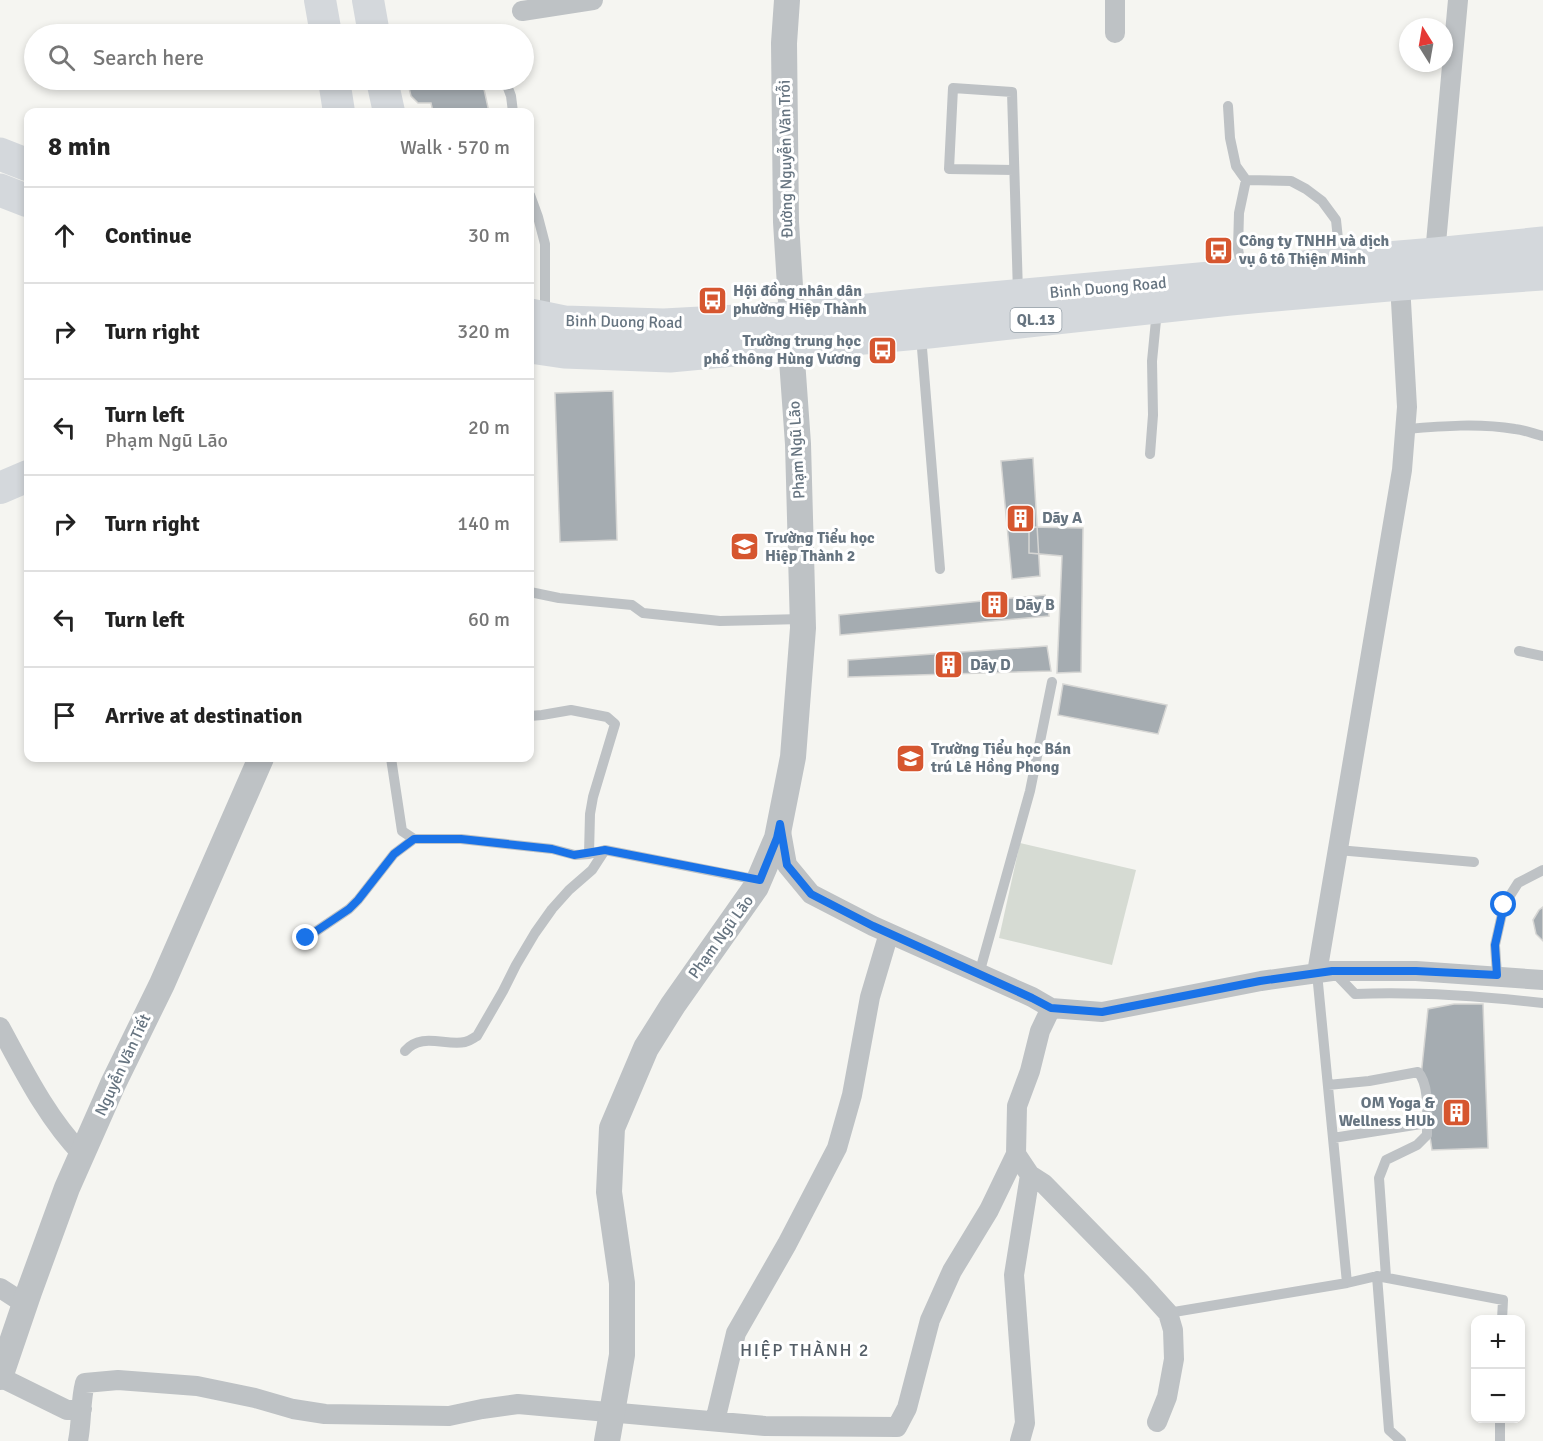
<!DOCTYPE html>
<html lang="en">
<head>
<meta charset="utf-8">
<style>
  :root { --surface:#fff; --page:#f6f6f6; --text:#222; --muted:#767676; --line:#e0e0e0 }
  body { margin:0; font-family:Signika,sans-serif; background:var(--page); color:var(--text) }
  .controls { position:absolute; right:18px; bottom:18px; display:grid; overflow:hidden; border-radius:12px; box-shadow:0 3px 9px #0003 }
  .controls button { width:54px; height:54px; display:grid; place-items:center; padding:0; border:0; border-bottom:2px solid var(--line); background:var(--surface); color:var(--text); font:30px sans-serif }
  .compass { position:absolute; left:1399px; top:18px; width:54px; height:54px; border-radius:50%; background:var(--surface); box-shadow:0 3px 9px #0003; rotate:349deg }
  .stop { position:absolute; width:18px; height:18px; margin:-14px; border:4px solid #1a73e8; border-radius:50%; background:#fff }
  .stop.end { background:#1a73e8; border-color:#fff; box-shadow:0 2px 6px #0008 }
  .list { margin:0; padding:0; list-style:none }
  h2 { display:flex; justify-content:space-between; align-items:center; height:78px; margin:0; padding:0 24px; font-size:26px }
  h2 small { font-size:20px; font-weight:400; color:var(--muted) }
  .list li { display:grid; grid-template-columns:39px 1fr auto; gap:18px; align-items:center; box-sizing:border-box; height:96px; padding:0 24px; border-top:2px solid var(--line) }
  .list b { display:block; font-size:22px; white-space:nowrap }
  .list p { margin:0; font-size:20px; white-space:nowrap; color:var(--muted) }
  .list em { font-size:20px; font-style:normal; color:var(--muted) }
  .icon { flex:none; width:33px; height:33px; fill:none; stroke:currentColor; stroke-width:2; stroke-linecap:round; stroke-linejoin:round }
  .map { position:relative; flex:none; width:1543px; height:1441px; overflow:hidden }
  .search { position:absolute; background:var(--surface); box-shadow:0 3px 9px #0003; left:24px; top:24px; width:510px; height:66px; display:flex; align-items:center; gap:15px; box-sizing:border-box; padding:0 21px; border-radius:33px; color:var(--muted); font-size:22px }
  .panel { position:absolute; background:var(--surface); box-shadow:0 3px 9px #0003; left:24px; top:108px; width:510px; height:654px; border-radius:12px }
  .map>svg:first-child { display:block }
  .green { fill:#d6dbd3 }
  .building { fill:#a5acb1; stroke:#d6d6d4; stroke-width:1.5 }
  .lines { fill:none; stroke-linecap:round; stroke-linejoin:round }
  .service { stroke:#bec2c5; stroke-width:10 }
  .minor { stroke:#bec2c5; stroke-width:20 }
  .tertiary { stroke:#bec2c5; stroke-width:26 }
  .primary { stroke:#d4d8dc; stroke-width:32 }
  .trunk { stroke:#d4d8dc; stroke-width:33 }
  .route { stroke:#1a73e8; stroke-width:8 }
  .labels { text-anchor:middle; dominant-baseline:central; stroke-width:6; stroke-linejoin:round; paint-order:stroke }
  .shield { fill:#fff; stroke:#949ea6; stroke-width:1.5 }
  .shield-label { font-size:15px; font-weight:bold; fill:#667480 }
  .street-label { font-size:16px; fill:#667480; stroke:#fff }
  .poi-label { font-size:16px; font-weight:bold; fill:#667480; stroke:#fff; text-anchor:start }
  .neighbourhood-label { font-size:18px; letter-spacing:1.5px; fill:#535d66; stroke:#fff }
</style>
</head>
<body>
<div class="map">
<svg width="1543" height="1441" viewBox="0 0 1543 1441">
  <rect width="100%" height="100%" fill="#f5f5f1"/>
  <path class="green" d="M 1020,843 L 1136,870 L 1112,965 L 999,938 Z"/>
  <path class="building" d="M 407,80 L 482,80 L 489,112 L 433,112 L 431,103 L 418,103 L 411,96 Z
    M 613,391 L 617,540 L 560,542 L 555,393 Z
    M 1033,458 L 1040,576 L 1012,579 L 1001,461 Z
    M 1029,527 L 1083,528 L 1081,672 L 1057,673 L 1062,556 L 1029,553 Z
    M 1045,595 L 1049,616 L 840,635 L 839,615 Z
    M 1047,646 L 1051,671 L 848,677 L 848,660 Z
    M 1063,684 L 1167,705 L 1158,734 L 1058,715 Z
    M 1543,907 L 1543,941 L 1536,934 L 1533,920 L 1539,910 Z
    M 1454,1004 L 1483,1004 L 1488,1148 L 1432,1150 L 1421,1076 L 1428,1009 Z"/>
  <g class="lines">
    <path class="service" d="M 505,80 L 511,96 L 513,112
      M 1228,106 L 1230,138 L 1236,166 L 1246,180 L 1291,181 L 1306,189 L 1322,201 L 1336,220 L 1340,258
      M 1014,170 L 949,169 L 953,88 L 1012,92 L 1018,293
      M 530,195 L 538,217 L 545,244 L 545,312
      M 1242,271 L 1238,249 L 1239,213 L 1246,180
      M 921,336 L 940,569
      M 1406,429 C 1442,426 1479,423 1515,429 C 1525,430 1534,434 1543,436
      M 1150,454 L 1153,415 L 1152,361 L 1157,310
      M 530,592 L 559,598 L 632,605 L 643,613 L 720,621 L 802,619
      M 1519,651 L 1543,656
      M 530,716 L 542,715 L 571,710 L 607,717 L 615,724 L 593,797 L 590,814 L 589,854 L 605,850 L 758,880
      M 391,758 L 402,831 L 414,839 L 461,839 L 552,849 L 575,855 L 589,854
      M 1338,850 L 1474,862
      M 306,938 L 349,909 L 358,900 L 394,854 L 414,839
      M 1333,971 L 1355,994 C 1418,991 1480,996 1543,1003
      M 1317,973 L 1347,1283 L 1377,1276 L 1503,1300 L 1502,1320
      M 979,974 L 1030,791 L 1052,682
      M 1497,975 L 1495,945 L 1504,905 L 1518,883 L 1543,870
      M 405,1051 C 421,1032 445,1046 465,1042 C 470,1041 473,1038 477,1036 L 503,991 L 516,965 L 535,933 L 552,909 L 569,890 L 592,870 L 605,850
      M 1328,1085 L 1369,1081 L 1418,1072 C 1430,1085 1427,1117 1427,1135 L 1417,1145 L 1386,1160 L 1379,1178 L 1386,1277
      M 1333,1138 L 1427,1123
      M 1377,1276 L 1389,1430 L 1401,1441
      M 1168,1313 L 1347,1283
      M 1500,1441 L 1500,1418"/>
    <path class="minor" d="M 522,11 L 593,0
      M 1115,33 L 1115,0
      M 1435,254 L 1458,0
      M 780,826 L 787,865 L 811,894 L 873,926 L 1032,997 L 1051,1008 L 1040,1031 L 1030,1071 L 1017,1106 L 1016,1154 L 1030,1175 L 1044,1184 L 1140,1282 L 1168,1313 L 1173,1330 L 1174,1359 L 1167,1397 L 1157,1422
      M 1317,973 L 1402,470 L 1407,407 L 1400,284
      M 1051,1008 L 1102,1012 L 1261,981 L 1332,971 L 1416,971 L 1543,980
      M 0,1027 C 24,1071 47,1118 82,1154
      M 0,1288 L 25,1304
      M 0,1377 L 67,1410 L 82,1409
      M 715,1421 L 736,1333 L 787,1244 L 837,1148 L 852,1095 L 870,997 L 889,933
      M 78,1441 C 82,1422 80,1402 85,1383 L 118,1380 L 197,1386 L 255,1398 L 293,1409 L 325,1414 L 449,1416 L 482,1409 L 518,1404 L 765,1426 L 897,1427 L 907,1408 L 930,1320 L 952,1271 L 989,1210 L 1016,1154
      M 1020,1441 L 1025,1423 L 1014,1275 L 1030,1175"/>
    <path class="tertiary" d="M 787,0 L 784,43 L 786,222 L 792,318
      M 0,1377 L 29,1292 L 67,1188 L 113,1084 L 162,984 L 261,758
      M 607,1441 L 622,1355 L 622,1283 L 609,1192 L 612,1128 L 646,1048 L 673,1005 L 756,887 L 777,838 L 793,757 L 803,628 L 798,444 L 791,346"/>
    <path class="primary" d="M 320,0 L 326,34
      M 368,0 L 374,34
      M 334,80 L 339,112
      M 382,80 L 389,112
      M 0,488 L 28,476"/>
    <path class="trunk" d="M 0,154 L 28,165
      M 0,190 L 28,201
      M 530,315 L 564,322 L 664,325 L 792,318 L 926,304 L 1243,275 L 1340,262 L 1435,254 L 1543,243
      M 530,347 L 564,352 L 670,356 L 929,332 L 1230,299 L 1400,284 L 1543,274"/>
  </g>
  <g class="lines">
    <path class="route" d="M 306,938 L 349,909 L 358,900 L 394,854 L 414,839 L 461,839 L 552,849 L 574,855 L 605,850 L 760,880 L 777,838 L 780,824 L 787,865 L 811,894 L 873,926 L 1032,998 L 1051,1008 L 1102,1012 L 1260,981 L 1332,971 L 1416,971 L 1497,975 L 1495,945 L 1504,905"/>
  </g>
  <defs>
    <symbol id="bus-square" viewBox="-11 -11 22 22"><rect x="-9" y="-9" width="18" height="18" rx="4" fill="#d6562f" stroke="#fff"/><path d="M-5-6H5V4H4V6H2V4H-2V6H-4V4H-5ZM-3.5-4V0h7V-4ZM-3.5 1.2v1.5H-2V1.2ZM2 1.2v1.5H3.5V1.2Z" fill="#fff"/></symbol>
    <symbol id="building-square" viewBox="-11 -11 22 22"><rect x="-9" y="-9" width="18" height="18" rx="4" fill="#d6562f" stroke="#fff"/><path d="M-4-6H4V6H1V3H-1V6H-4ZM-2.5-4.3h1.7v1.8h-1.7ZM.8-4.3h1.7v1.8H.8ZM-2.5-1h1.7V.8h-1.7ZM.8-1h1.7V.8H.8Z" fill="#fff"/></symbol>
    <symbol id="school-square" viewBox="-11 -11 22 22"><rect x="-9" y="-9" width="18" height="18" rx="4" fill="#d6562f" stroke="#fff"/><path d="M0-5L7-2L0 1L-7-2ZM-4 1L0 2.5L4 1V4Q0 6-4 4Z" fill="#fff"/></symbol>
  </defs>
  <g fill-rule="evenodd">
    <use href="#bus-square" x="1202" y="234" width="33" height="33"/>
    <use href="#bus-square" x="696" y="284" width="33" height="33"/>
    <use href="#bus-square" x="866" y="334" width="33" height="33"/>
    <use href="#building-square" x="1004" y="502" width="33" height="33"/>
    <use href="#school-square" x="728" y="530" width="33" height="33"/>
    <use href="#building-square" x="978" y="588" width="33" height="33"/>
    <use href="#building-square" x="932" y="648" width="33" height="33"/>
    <use href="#school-square" x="894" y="742" width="33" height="33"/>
    <use href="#building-square" x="1440" y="1096" width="33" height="33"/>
  </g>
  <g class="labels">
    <rect class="shield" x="1010.5" y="308" width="51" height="24" rx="4.5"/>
    <g class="shield-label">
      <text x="1036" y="320">QL.13</text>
    </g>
    <g class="street-label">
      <text transform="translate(786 159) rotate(-91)">Đường Nguyễn Văn Trỗi</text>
      <text transform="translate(1108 288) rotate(-5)">Binh Duong Road</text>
      <text transform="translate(624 322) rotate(1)">Binh Duong Road</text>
      <text transform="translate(797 450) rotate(-93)">Phạm Ngũ Lão</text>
      <text transform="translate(721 937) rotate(-54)">Phạm Ngũ Lão</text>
      <text transform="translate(123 1065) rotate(-65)">Nguyễn Văn Tiết</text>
    </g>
    <g class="poi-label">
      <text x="1239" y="241">Công ty TNHH và dịch<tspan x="1239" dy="18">vụ ô tô Thiện Minh</tspan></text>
      <text x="733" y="291">Hội đồng nhân dân<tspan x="733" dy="18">phường Hiệp Thành</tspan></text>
      <text x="861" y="341" text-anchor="end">Trường trung học<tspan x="861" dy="18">phổ thông Hùng Vương</tspan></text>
      <text x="1042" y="518">Dãy A</text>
      <text x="765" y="538">Trường Tiểu học<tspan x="765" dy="18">Hiệp Thành 2</tspan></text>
      <text x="1015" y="605">Dãy B</text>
      <text x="970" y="665">Dãy D</text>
      <text x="931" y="749">Trường Tiểu học Bán<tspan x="931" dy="18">trú Lê Hồng Phong</tspan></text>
      <text x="1435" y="1103" text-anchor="end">OM Yoga &amp;<tspan x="1435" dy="18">Wellness HUb</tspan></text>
    </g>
    <g class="neighbourhood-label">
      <text x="805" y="1350">HIỆP THÀNH 2</text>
    </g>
  </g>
</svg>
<div class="controls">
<button>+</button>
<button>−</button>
</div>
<svg class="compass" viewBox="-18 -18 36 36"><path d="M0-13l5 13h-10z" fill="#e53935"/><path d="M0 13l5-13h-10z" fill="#767676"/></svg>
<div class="stop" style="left:1504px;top:905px"></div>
<div class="stop end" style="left:306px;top:938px"></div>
<div class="search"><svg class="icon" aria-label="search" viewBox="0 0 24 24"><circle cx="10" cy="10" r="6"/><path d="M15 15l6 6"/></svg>Search here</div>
<section class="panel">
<h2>8 min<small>Walk · 570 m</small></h2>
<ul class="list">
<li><svg class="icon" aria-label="ahead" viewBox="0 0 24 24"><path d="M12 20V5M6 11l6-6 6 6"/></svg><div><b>Continue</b></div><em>30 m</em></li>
<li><svg class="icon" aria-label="right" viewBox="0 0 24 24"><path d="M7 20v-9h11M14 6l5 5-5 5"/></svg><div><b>Turn right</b></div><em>320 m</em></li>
<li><svg class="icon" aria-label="left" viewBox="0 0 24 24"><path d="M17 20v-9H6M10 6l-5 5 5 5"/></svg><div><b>Turn left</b><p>Phạm Ngũ Lão</p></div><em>20 m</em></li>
<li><svg class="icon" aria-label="right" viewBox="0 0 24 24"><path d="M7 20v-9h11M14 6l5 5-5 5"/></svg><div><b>Turn right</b></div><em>140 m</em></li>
<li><svg class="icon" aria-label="left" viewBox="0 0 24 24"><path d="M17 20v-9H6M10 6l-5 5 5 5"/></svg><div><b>Turn left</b></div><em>60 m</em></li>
<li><svg class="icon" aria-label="arrive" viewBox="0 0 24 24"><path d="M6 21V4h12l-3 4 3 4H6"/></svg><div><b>Arrive at destination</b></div></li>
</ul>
</section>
</div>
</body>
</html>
